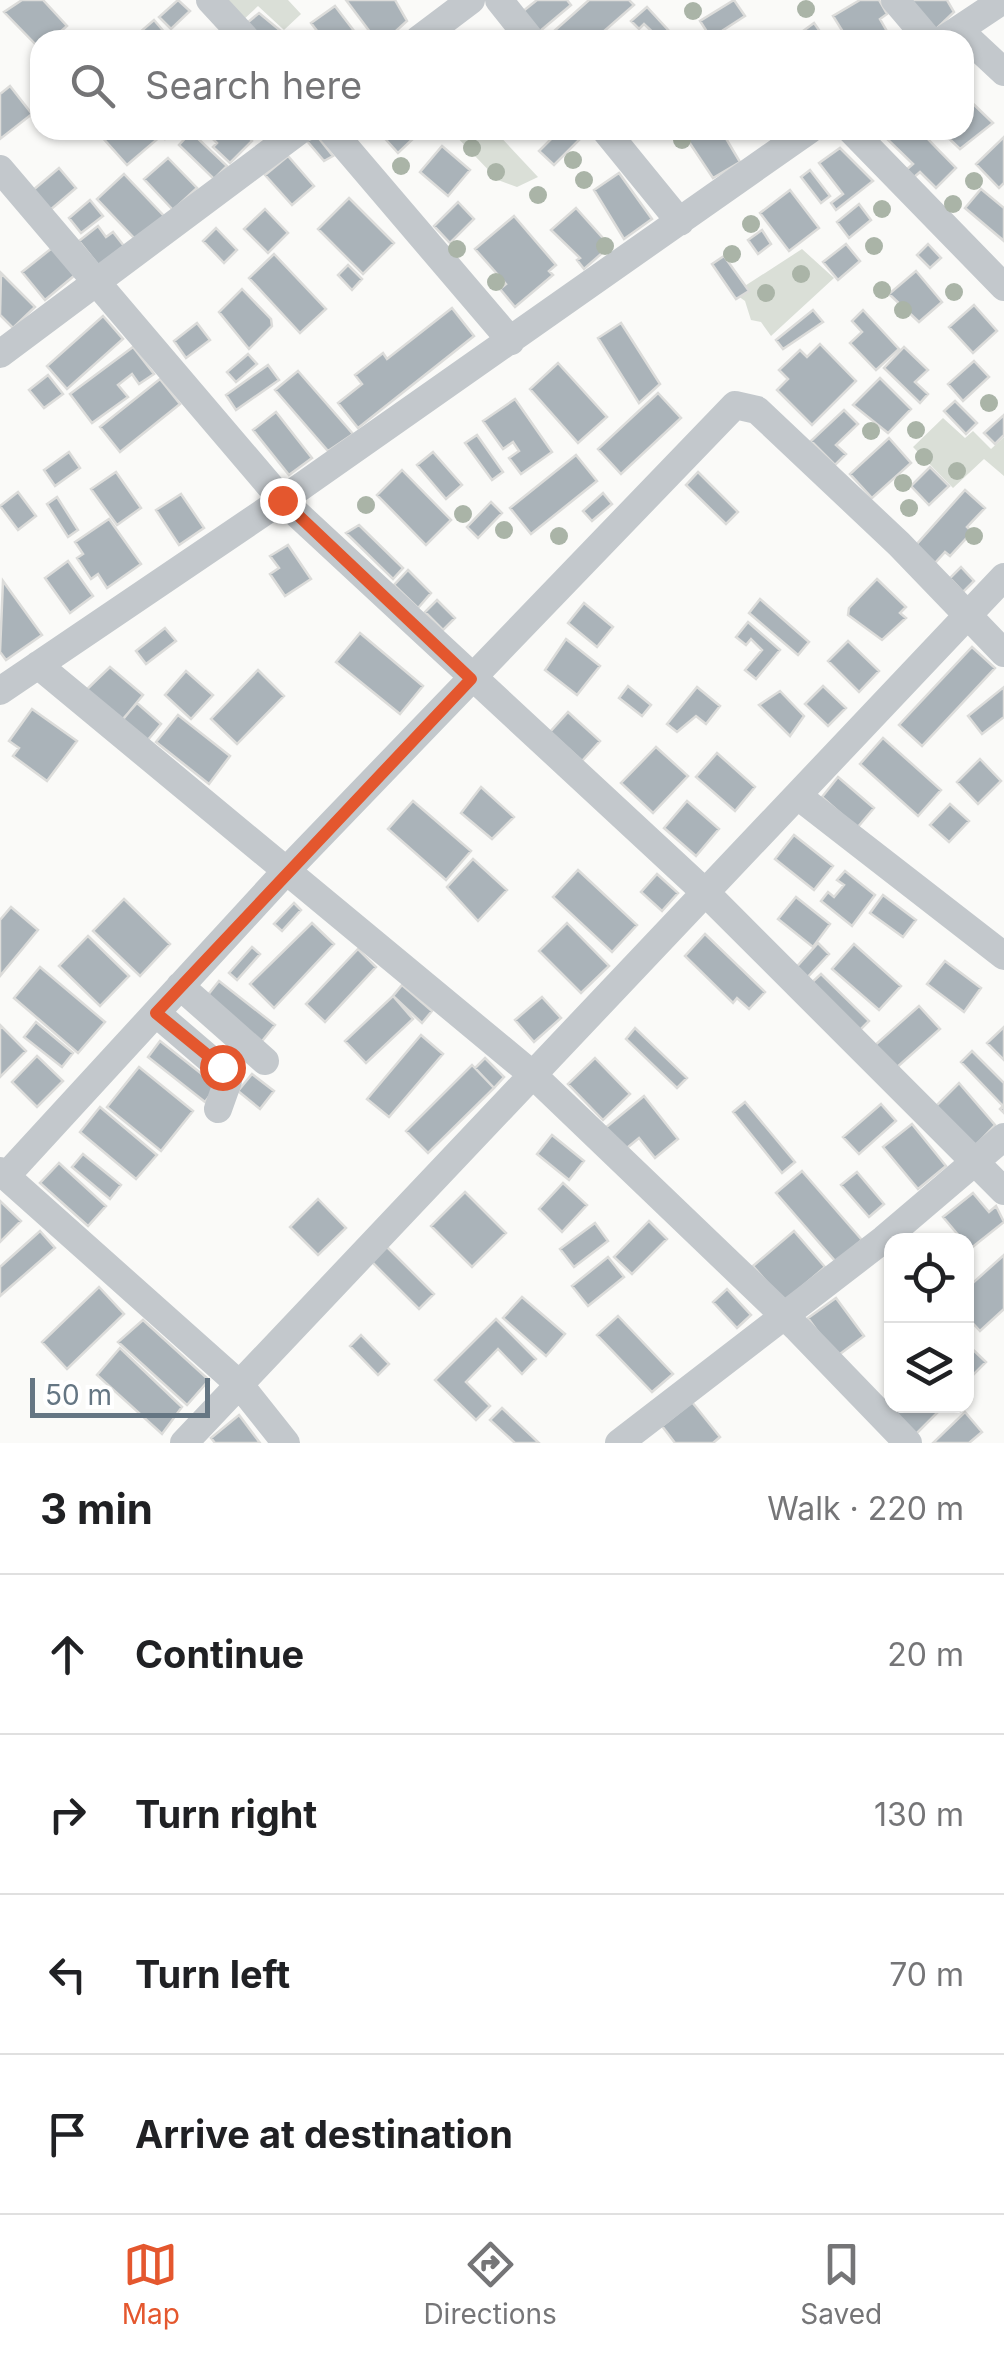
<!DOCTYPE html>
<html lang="en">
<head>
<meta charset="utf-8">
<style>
  :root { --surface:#fff; --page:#f6f6f6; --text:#202124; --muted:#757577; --line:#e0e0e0; --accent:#e4572e }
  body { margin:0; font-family:Inter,sans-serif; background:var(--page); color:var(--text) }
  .controls { position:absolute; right:30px; bottom:30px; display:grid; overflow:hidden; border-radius:20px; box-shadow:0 2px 8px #0004 }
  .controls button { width:90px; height:90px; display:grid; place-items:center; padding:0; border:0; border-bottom:2px solid var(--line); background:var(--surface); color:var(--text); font:50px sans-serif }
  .scale { position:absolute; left:30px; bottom:25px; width:180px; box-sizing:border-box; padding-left:10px; border:5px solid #657683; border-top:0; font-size:28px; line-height:35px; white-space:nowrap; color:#657683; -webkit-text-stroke:8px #fff; paint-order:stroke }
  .stop { position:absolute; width:30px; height:30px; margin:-22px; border:8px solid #e4572e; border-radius:50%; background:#fff }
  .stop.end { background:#e4572e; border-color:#fff; box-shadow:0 2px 10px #0008 }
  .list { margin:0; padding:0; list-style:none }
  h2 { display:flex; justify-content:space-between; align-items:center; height:130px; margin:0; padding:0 40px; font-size:42px }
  h2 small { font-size:32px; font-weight:400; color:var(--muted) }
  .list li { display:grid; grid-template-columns:65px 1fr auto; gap:30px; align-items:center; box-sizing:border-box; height:160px; padding:0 40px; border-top:2px solid var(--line) }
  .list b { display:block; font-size:38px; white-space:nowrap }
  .list em { font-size:32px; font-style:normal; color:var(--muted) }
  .icon { flex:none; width:55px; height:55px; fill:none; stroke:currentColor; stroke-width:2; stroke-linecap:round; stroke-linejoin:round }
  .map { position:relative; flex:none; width:1004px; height:1443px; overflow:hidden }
  .search { position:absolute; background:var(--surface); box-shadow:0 2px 8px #0004; left:30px; right:30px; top:30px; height:110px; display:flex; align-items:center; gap:25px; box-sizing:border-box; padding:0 35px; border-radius:30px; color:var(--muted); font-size:38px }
  .sheet { height:770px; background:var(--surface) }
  nav { display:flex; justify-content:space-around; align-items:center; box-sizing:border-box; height:140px; border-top:2px solid var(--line); background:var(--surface); font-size:28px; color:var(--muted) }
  nav a { display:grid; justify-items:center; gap:5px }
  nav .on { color:var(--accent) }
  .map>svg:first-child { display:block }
  .green { fill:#dadfd7 }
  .building { fill:#aab3b9; stroke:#dcdcda; stroke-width:2.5 }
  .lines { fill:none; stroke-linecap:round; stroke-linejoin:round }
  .minor { stroke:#c3c8cc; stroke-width:28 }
  .tree { fill:#aab4a7 }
  .route { stroke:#e4572e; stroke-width:12 }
</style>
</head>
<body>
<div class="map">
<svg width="1004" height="1443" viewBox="0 0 1004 1443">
  <rect width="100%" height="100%" fill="#fafaf8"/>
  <path class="green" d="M 221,0 L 288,0 L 301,14 L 284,30 L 258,6 L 241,22 Z
    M 450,130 L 494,130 L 538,177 L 517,187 L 498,180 Z
    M 802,249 L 834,278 L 771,336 L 761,322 L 751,320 L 745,301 L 734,293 Z
    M 943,418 L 965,438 L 973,431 L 991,449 L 1004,437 L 1004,476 L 984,459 L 953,488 L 913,447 Z"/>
  <path class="building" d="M 22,0 L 43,0 L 67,26 L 51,40 L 40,40 L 40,49 L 4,12 Z
    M 178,0 L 190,11 L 171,29 L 159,17 Z
    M 346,0 L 395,0 L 407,21 L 386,40 L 376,40 Z
    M 537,0 L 567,0 L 571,5 L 539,32 L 522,12 Z
    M 589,0 L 629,0 L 634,5 L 594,40 L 544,40 Z
    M 734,0 L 745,16 L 711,38 L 700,21 Z
    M 860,0 L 879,0 L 887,14 L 880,19 L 892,40 L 898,36 L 901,40 L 848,40 L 833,16 Z
    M 902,0 L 947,0 L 954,12 L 933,32 Z
    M 335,6 L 361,40 L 324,40 L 311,23 Z
    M 647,7 L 670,32 L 661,40 L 644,24 L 639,29 L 631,21 Z
    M 259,13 L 282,32 L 273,40 L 261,40 L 247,23 Z
    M 154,20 L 166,34 L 159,40 L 131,40 Z
    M 814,23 L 826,40 L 804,40 L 799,34 Z
    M 10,86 L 32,114 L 0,139 L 0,94 Z
    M 964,95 L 993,123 L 960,149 L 940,130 L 964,130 Z
    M 110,130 L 168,130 L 171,134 L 165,139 L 162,135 L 127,165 L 102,137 Z
    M 204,130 L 242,130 L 252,141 L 230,163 L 213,147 L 217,143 Z
    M 383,130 L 415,130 L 418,134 L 398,153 L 380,133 Z
    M 560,130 L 577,130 L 583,136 L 554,165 L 539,151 Z
    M 681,130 L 721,130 L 740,162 L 713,178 Z
    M 890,130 L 919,130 L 956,168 L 936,188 L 920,172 L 913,178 L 906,170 L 913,164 L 884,136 Z
    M 191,132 L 227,166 L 214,179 L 179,145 Z
    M 317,136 L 333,156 L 324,161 L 307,141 Z
    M 1004,137 L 1004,183 L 999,188 L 976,164 Z
    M 442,146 L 470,170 L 448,196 L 420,172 Z
    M 840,148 L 873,181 L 836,210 L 831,203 L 843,194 L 819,163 Z
    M 288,156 L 314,186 L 292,205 L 265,175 Z
    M 168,158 L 197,188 L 173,210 L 144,179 Z
    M 59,168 L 76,188 L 49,211 L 32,191 Z
    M 810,170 L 830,196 L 821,203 L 801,177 Z
    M 619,173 L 652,219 L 624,239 L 594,190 Z
    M 124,174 L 164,216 L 137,241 L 97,199 Z
    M 981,189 L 1004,208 L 1004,241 L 965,208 Z
    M 790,190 L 819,228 L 789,251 L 760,213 Z
    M 349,198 L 394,243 L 363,274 L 318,229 Z
    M 90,200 L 103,216 L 81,233 L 69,218 Z
    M 458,202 L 474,219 L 450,243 L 434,226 Z
    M 859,204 L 871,220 L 849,238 L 837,222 Z
    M 576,208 L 610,246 L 584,269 L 577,260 L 580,258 L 551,230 Z
    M 265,209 L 288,233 L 268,253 L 244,229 Z
    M 514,216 L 556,265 L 549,271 L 553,275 L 515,307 L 500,289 L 506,284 L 475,249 Z
    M 98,226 L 106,237 L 113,232 L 124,246 L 99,266 L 79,241 Z
    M 216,228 L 237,250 L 224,263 L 203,241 Z
    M 762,230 L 771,244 L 758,254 L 748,240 Z
    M 846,244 L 860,261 L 838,280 L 823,262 Z
    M 928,244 L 941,258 L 930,268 L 917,255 Z
    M 52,248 L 75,275 L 45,300 L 22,272 Z
    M 274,254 L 326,309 L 300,333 L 249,278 Z
    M 724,256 L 749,291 L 736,299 L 712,264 Z
    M 348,265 L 362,279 L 352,290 L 338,275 Z
    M 916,271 L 942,302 L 919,322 L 889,294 Z
    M 1,273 L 35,307 L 13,328 L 0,315 Z
    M 242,289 L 271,319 L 272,326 L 249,349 L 219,312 Z
    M 974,305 L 997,331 L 973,353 L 949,327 Z
    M 452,308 L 474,336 L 358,428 L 338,403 L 362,384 L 355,375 L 383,353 L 387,359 Z
    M 813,310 L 823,322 L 783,349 L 776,340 Z
    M 863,310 L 899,349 L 876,370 L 850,343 L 862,332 L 852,321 Z
    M 103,316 L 123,339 L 67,389 L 47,366 Z
    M 197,323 L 210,340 L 186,358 L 174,341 Z
    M 621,323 L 660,384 L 639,403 L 598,338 Z
    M 820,344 L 856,381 L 812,425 L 777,390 L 788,379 L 779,370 L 800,350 L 807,357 Z
    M 133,347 L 154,374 L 139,384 L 132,374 L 118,385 L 128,397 L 92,423 L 70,394 Z
    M 904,347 L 928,370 L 915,382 L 928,394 L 920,403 L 884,368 Z
    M 248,354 L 257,364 L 236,382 L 227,372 Z
    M 974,361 L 989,377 L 963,401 L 948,384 Z
    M 558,363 L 607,417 L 578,443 L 530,389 Z
    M 268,365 L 279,380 L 236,410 L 226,395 Z
    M 298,371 L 353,434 L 328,451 L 275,390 Z
    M 48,375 L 63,394 L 44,408 L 29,390 Z
    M 880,378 L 911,409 L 888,433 L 853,405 Z
    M 160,379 L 180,404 L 120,452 L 100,427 Z
    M 658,393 L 681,418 L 621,474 L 598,449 Z
    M 515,399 L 552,452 L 521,474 L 509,458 L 519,451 L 513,442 L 503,449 L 483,421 Z
    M 955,401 L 977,423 L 966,434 L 944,411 Z
    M 844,410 L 858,424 L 836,445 L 846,454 L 835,465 L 811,441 Z
    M 276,412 L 312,458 L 289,475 L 253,430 Z
    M 1004,415 L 1004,435 L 995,444 L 984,433 Z
    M 477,435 L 503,472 L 492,480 L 465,443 Z
    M 889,438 L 911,463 L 872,498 L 850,474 Z
    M 69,452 L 80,468 L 55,486 L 44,470 Z
    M 433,452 L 462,485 L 446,499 L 417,465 Z
    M 576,455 L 597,481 L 531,534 L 510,508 Z
    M 930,467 L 949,486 L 929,505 L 911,486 Z
    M 402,470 L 451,520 L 426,545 L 377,495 Z
    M 116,472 L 141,508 L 117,525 L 91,489 Z
    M 698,472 L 738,512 L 726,524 L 686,485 Z
    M 965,490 L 985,508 L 967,527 L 972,532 L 950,556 L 945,552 L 935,563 L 916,545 Z
    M 18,492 L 36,516 L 18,530 L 0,506 Z
    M 603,493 L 612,504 L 592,521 L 583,511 Z
    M 181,494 L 204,528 L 179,545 L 156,510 Z
    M 57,497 L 78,530 L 68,537 L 47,504 Z
    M 491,502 L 502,513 L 478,538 L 467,527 Z
    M 109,519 L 141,564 L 107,588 L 98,574 L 91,579 L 77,558 L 83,554 L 75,542 Z
    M 359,525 L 403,568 L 393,579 L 346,533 Z
    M 288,545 L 311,579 L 285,596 L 270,574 L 279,568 L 270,556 Z
    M 68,561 L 93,596 L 70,613 L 45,578 Z
    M 961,567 L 974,581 L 963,592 L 950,578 Z
    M 408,570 L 431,593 L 418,608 L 394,585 Z
    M 877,579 L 906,607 L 900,613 L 906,618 L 882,640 L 848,615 L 849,608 Z
    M 3,581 L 42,635 L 6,660 L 0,652 Z
    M 760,599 L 809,642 L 798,655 L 749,613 Z
    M 437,600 L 455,618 L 443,630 L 425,612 Z
    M 584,603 L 613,627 L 597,647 L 568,623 Z
    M 748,622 L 780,650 L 756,679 L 745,670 L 762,650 L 751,639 L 746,645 L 736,637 Z
    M 165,628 L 176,641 L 146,664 L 136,651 Z
    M 360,633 L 423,686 L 400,714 L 336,662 Z
    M 566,639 L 600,666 L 577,695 L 545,670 Z
    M 848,641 L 879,671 L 859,692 L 828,661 Z
    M 972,647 L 995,668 L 922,746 L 899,725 Z
    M 110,667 L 143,695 L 120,723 L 83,693 Z
    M 258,670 L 284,696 L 237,744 L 211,719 Z
    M 186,671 L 213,695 L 191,719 L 165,695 Z
    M 628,686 L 651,705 L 642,716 L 619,698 Z
    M 823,686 L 846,708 L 828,726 L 805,704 Z
    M 697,687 L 720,706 L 706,724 L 696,716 L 677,732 L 667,724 Z
    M 1004,687 L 1004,717 L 982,734 L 968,716 Z
    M 780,691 L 804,716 L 790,736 L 759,705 Z
    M 137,703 L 161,724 L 147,741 L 122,720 Z
    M 32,709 L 77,741 L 47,781 L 13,756 L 19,748 L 9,741 Z
    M 568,712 L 600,741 L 582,761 L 550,732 Z
    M 178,715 L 230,756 L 209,784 L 156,742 Z
    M 883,738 L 941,790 L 918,816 L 860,764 Z
    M 656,747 L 688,776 L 653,813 L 621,783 Z
    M 717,753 L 755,787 L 735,811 L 696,777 Z
    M 980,759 L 1001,781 L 978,804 L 957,782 Z
    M 838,777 L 874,808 L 857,828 L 822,797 Z
    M 481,787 L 514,817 L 492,839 L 461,813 Z
    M 413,801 L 471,851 L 446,880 L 388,829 Z
    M 687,801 L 719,829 L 696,856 L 664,828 Z
    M 950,804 L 969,821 L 949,842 L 930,825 Z
    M 794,835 L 833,866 L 814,890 L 775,859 Z
    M 473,859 L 507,890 L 478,921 L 447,887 Z
    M 578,870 L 637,925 L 612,952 L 553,897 Z
    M 845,871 L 875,895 L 852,926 L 821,901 L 828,892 L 834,897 L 844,885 L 837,880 Z
    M 657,874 L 678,893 L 662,911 L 641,892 Z
    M 883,895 L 916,920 L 903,937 L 870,913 Z
    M 796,897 L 830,924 L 813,947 L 778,919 Z
    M 124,899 L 170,944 L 140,976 L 93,931 Z
    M 294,903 L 301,910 L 282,931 L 274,924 Z
    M 11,907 L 38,930 L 0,976 L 0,920 Z
    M 312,923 L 334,944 L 274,1008 L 250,984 Z
    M 567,923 L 609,966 L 581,993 L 539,951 Z
    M 705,934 L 765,992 L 749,1009 L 737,998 L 733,1003 L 685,956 Z
    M 88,936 L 129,976 L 100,1006 L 59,966 Z
    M 818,943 L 829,954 L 804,981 L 793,971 Z
    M 854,944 L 901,986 L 879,1010 L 832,969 Z
    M 252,947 L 260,954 L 237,980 L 229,973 Z
    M 358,949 L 376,967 L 325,1022 L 306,1004 Z
    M 945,961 L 981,988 L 964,1012 L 927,984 Z
    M 40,967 L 105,1022 L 78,1053 L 14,998 Z
    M 821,974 L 869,1021 L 858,1032 L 809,985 Z
    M 219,981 L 275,1025 L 259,1045 L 203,1001 Z
    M 402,985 L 432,1011 L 422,1023 L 393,996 Z
    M 393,996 L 413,1019 L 366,1063 L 345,1041 Z
    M 542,997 L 561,1018 L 534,1042 L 515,1020 Z
    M 919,1006 L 940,1029 L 895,1069 L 874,1046 Z
    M 36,1022 L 73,1053 L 62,1067 L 24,1037 Z
    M 0,1025 L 26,1051 L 0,1077 Z
    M 1004,1027 L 1004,1060 L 987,1043 Z
    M 635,1028 L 687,1078 L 677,1088 L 626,1039 Z
    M 421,1035 L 443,1054 L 389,1117 L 367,1099 Z
    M 160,1041 L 217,1086 L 205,1102 L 148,1057 Z
    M 972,1051 L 1004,1083 L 1004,1113 L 1000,1109 L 1003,1106 L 961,1062 Z
    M 37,1056 L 63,1081 L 37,1107 L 12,1082 Z
    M 485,1058 L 504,1077 L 494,1088 L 475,1068 Z
    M 595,1058 L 630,1094 L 603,1120 L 568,1084 Z
    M 472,1065 L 494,1088 L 428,1153 L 406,1131 Z
    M 139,1067 L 193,1111 L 161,1151 L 107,1107 Z
    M 252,1074 L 274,1091 L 260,1109 L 238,1091 Z
    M 959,1083 L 995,1125 L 975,1146 L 935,1107 Z
    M 644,1096 L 678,1139 L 655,1158 L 639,1138 L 622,1152 L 604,1129 Z
    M 745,1102 L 795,1162 L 782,1173 L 733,1112 Z
    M 881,1104 L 896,1121 L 859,1154 L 843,1137 Z
    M 100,1107 L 157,1155 L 136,1179 L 80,1132 Z
    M 912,1124 L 946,1166 L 918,1189 L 883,1147 Z
    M 552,1135 L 584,1161 L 569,1180 L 537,1154 Z
    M 83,1154 L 121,1185 L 110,1199 L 72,1167 Z
    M 59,1163 L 106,1206 L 88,1226 L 40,1183 Z
    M 802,1171 L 862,1240 L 836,1262 L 776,1193 Z
    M 857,1172 L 884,1204 L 869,1217 L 841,1185 Z
    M 563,1183 L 587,1205 L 562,1232 L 539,1209 Z
    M 465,1192 L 506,1233 L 472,1267 L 431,1226 Z
    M 973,1193 L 989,1212 L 996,1206 L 1004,1222 L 970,1249 L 943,1217 Z
    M 318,1199 L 346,1228 L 318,1255 L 290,1227 Z
    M 0,1201 L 21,1221 L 0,1242 Z
    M 649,1221 L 667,1239 L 632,1274 L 614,1257 Z
    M 595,1223 L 608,1241 L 574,1267 L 560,1249 Z
    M 40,1231 L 55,1248 L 0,1296 L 0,1267 Z
    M 794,1231 L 825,1267 L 784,1302 L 753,1266 Z
    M 385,1245 L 434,1294 L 419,1309 L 370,1260 Z
    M 1004,1255 L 1004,1309 L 980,1331 L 966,1316 L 966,1289 Z
    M 608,1257 L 624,1277 L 588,1306 L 572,1286 Z
    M 99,1287 L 124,1314 L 67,1369 L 42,1342 Z
    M 727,1289 L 751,1315 L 737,1328 L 713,1302 Z
    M 522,1297 L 565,1334 L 546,1356 L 503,1318 Z
    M 836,1298 L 864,1336 L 836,1357 L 808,1318 Z
    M 618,1316 L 673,1374 L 652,1392 L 597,1335 Z
    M 496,1319 L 536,1359 L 522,1374 L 498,1349 L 466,1382 L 490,1406 L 476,1420 L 435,1380 Z
    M 143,1320 L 209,1380 L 187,1405 L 118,1342 Z
    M 361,1335 L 389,1364 L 378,1375 L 350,1346 Z
    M 966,1343 L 986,1362 L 966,1382 Z
    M 120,1348 L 182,1407 L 162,1434 L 97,1375 Z
    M 692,1402 L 720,1437 L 713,1443 L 675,1443 L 662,1426 Z
    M 903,1406 L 944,1406 L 916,1434 L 895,1414 Z
    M 502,1408 L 539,1443 L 515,1443 L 490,1420 Z
    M 965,1412 L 982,1432 L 969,1443 L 933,1443 Z
    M 239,1415 L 260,1443 L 215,1443 L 211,1438 Z"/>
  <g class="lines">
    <path class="minor" d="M 210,0 L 247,40
      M 499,0 L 531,40
      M 895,0 L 929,40
      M 959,30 L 1004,72
      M 418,40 L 471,0
      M 943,40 L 1003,0
      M 331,130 L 511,341
      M 605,130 L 680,222
      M 851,130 L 1004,287
      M 0,169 L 282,500 L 708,895 L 1004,1191
      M 0,354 L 300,130
      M 38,665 L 533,1075 L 798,1329 L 908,1443
      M 0,691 L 282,500 L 809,130
      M 798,796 L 1004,956
      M 180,986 L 265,1061
      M 156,1013 L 226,1073 L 228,1081 L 218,1109
      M 0,1171 L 239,1384 L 286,1443
      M 6,1176 L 288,869 L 735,405 L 757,410 L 899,544 L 1004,653
      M 184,1443 L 1004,577
      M 619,1443 L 884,1239 L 1004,1137"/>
  </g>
  <g class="tree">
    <circle cx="806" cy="9" r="9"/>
    <circle cx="693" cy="11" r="9"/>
    <circle cx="682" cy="140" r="9"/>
    <circle cx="472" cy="148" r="9"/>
    <circle cx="573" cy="160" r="9"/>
    <circle cx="401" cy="166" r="9"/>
    <circle cx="496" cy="172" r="9"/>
    <circle cx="584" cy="180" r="9"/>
    <circle cx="974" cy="181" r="9"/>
    <circle cx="538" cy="195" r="9"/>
    <circle cx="953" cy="204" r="9"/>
    <circle cx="882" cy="209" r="9"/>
    <circle cx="751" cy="224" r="9"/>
    <circle cx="605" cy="246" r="9"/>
    <circle cx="874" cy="246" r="9"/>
    <circle cx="457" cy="249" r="9"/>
    <circle cx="732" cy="254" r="9"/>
    <circle cx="801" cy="274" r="9"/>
    <circle cx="496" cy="282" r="9"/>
    <circle cx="882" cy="290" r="9"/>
    <circle cx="954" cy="292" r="9"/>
    <circle cx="766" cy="293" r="9"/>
    <circle cx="903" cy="310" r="9"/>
    <circle cx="989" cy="403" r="9"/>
    <circle cx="916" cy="430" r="9"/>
    <circle cx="871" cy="431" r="9"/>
    <circle cx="924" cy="457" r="9"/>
    <circle cx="957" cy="471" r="9"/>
    <circle cx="903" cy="483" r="9"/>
    <circle cx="366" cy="505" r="9"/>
    <circle cx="909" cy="508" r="9"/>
    <circle cx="463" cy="514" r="9"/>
    <circle cx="504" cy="530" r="9"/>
    <circle cx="559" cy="536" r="9"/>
    <circle cx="974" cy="536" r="9"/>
  </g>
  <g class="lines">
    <path class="route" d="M 222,1067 L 156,1013 L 471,679 L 282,500"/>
  </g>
</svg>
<div class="controls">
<button><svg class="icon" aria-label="locate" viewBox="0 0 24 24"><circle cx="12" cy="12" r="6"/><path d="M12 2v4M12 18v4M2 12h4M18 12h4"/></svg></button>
<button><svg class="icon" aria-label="layers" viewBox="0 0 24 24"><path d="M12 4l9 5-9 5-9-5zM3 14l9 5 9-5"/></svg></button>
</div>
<div class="scale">50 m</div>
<div class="stop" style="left:222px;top:1067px"></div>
<div class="stop end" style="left:282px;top:500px"></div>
<div class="search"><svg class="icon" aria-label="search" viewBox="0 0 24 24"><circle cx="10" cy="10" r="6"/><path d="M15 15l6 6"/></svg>Search here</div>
</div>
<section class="sheet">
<h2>3 min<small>Walk · 220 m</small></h2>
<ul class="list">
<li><svg class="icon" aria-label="ahead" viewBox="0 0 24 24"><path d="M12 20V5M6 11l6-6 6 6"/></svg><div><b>Continue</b></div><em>20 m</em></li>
<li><svg class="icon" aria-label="right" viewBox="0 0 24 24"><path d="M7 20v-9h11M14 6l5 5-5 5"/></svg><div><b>Turn right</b></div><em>130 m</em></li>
<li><svg class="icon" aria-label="left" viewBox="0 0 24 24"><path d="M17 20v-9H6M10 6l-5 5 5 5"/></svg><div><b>Turn left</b></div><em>70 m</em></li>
<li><svg class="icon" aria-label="arrive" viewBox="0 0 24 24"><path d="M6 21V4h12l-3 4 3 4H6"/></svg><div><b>Arrive at destination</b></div></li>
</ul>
</section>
<nav>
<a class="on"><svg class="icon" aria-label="map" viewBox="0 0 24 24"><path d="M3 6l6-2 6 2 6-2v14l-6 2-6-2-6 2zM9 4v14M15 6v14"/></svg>Map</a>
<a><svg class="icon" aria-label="directions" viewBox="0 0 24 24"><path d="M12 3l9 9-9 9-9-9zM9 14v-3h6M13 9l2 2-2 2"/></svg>Directions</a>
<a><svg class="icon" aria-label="saved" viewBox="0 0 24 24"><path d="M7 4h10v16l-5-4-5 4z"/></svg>Saved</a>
</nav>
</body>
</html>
